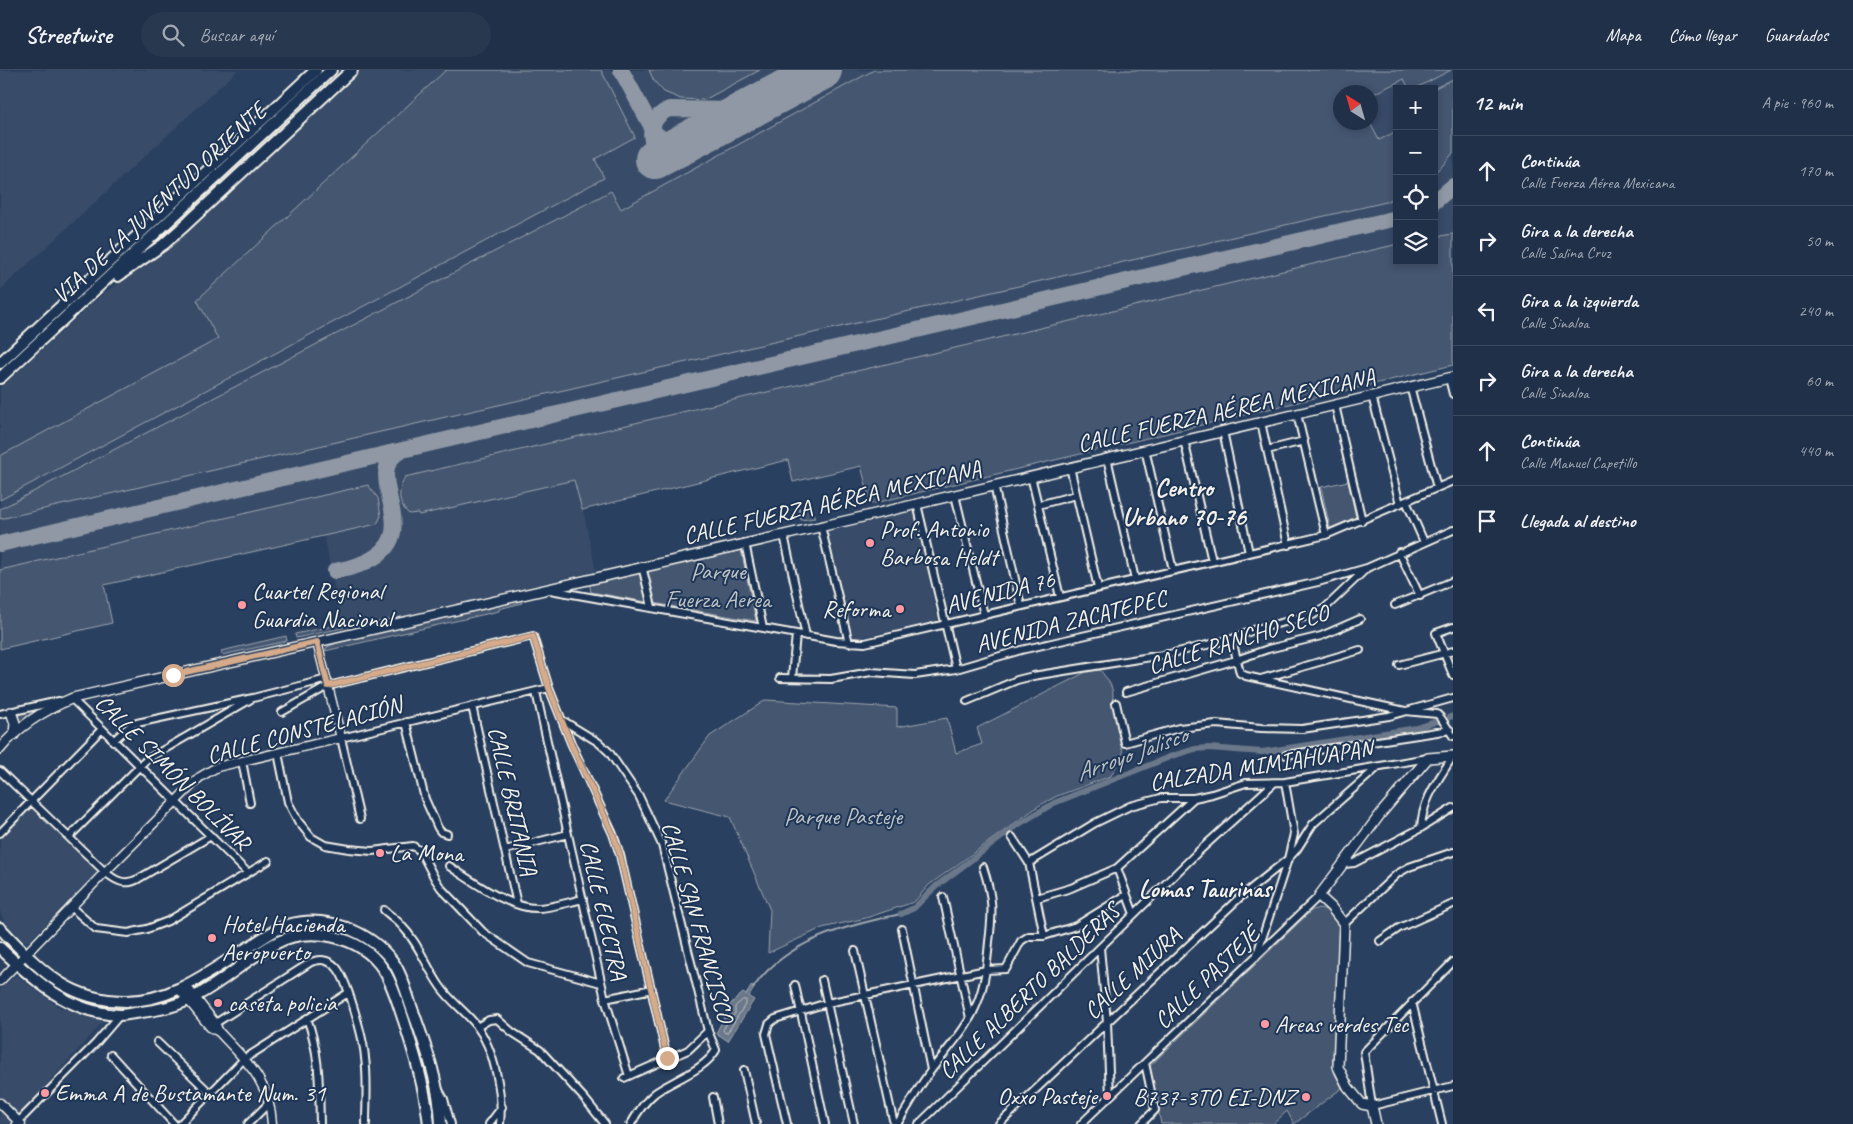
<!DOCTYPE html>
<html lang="es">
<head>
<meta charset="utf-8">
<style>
  :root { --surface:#203048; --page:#28384f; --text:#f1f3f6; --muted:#a2a9b4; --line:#3d4b60 }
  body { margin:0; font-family:Caveat,sans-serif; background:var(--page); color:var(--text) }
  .controls { position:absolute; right:15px; top:15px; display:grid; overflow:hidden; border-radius:0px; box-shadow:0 2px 8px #0003 }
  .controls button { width:45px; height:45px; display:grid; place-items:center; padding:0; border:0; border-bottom:1px solid var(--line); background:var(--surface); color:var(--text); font:25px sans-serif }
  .compass { position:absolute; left:1333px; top:15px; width:45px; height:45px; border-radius:50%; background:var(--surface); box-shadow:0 2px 8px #0003; rotate:323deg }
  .stop { position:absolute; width:15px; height:15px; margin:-11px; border:4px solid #d6ab8b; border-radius:50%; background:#fff }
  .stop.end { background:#d6ab8b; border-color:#fff; box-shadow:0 1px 5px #0008 }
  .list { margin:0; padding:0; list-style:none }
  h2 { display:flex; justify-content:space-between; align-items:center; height:65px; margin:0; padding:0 20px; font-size:21px }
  h2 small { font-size:16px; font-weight:400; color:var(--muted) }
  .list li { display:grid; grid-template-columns:32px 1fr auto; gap:15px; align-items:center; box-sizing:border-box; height:70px; padding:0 20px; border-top:1px solid var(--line) }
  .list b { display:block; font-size:19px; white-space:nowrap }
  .list p { margin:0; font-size:16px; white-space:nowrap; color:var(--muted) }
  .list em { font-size:16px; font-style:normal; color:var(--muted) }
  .icon { flex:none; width:28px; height:28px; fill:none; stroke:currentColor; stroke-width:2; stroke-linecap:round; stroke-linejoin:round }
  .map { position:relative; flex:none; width:1453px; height:1054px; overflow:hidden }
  header { display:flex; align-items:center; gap:30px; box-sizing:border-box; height:70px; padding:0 25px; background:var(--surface); border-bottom:1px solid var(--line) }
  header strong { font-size:24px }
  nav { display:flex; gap:28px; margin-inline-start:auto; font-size:18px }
  .search { width:350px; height:45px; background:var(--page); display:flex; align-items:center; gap:12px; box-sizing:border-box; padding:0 18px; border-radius:28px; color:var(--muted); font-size:19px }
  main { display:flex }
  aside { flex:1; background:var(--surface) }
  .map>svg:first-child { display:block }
  .built { fill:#374c69; fill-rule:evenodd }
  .green { fill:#445771; stroke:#9ca4ac }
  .water { fill:#6a788a; stroke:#a1a8b0 }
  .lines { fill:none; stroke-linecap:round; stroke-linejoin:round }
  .shore { stroke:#bdc1c2; stroke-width:1 }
  .stream { stroke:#a1a8b0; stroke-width:2 }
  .canal { stroke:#6a788a; stroke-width:6 }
  .taxiway { stroke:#8f98a4; stroke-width:16 }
  .runway { stroke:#8f98a4; stroke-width:40 }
  .minor-casing { stroke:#f4f1e8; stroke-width:10 }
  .tertiary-casing { stroke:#f4f1e8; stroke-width:11 }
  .secondary-casing { stroke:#f4f1e8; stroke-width:12 }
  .primary-casing { stroke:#f4f1e8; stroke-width:14 }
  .trunk-casing { stroke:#f4f1e8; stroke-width:14 }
  .minor { stroke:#1d3557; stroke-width:6 }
  .tertiary { stroke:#1d3557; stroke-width:8 }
  .secondary { stroke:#1d3557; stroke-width:9 }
  .primary { stroke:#1d3557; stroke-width:10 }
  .trunk { stroke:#1d3557; stroke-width:10 }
  .route { stroke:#d6ab8b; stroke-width:6 }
  .poi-dot { fill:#ff9aa2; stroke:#1d3557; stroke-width:2 }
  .labels { text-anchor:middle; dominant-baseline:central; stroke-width:4; stroke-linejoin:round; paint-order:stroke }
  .street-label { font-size:24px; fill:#f4f1e8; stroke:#1d3557 }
  .poi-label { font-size:24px; fill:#f4f1e8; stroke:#1d3557; text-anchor:start }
  .park-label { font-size:24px; fill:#bfc3c4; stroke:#1d3557 }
  .neighbourhood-label { font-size:25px; font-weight:bold; fill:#f4f1e8; stroke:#1d3557 }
  .water-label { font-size:25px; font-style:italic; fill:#bdc1c2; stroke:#1d3557 }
</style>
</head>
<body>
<header>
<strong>Streetwise</strong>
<div class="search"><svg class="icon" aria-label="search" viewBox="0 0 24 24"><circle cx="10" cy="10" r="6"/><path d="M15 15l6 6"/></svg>Buscar aquí</div>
<nav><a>Mapa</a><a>Cómo llegar</a><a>Guardados</a></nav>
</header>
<main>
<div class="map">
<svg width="1453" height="1054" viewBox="0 0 1453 1054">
  <rect width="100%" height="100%" fill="#2a4060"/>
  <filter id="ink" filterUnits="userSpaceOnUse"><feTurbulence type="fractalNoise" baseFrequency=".02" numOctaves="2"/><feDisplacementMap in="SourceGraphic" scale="10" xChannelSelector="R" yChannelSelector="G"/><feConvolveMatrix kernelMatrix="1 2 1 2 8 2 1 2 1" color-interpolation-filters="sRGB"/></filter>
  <g filter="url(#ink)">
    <path class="built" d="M 0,0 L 238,0 L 0,220 Z
      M 357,0 L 1453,0 L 1453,295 L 871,434 L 861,396 L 793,412 L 787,390 L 583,440 L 596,501 L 343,560 L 324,466 L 104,515 L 112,553 L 0,579 L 0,318 L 97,229 L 154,185 ZM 1397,19 L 1434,19 L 1434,191 L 1397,191 ZM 1340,22 L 1370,22 L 1370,52 L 1340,52 Z
      M 914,441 L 938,551 L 858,568 L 854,567 L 852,565 L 826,461 Z
      M 33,736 L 98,801 L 27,873 L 5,853 L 0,843 L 0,769 Z
      M 16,905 L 60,938 L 104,951 L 11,1054 L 0,1054 L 0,920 Z"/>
    <path class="green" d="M 446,0 L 601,0 L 635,67 L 595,89 L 604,108 L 0,430 L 0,386 L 218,269 L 197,230 Z
      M 649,0 L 760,0 L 704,30 L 681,29 L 664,22 L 654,11 Z
      M 874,0 L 1451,0 L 1414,19 L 1409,19 L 1404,9 L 1371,25 L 1370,22 L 1340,22 L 1340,52 L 1370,53 L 1379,70 L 1397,61 L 1397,126 L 1386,132 L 0,449 L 0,439 L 611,121 L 621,139 Z
      M 1453,9 L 1453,83 L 1443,95 L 1434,103 L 1433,19 Z
      M 1453,164 L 1453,295 L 871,434 L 861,396 L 793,412 L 788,390 L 582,440 L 574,410 L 419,445 L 418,443 L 409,444 C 397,434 398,420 405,407 L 1394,175 L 1397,175 L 1397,191 L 1434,191 L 1434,167 Z
      M 1348,411 L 1356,447 L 1330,458 L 1321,417 Z
      M 368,415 L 378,428 L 381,446 L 377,454 L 104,515 L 112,553 L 0,579 L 0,500 Z
      M 811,436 L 815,448 L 801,450 L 799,439 Z
      M 741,480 L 756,551 L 591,522 L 589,512 Z
      M 521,529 L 522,533 L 499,539 L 499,541 L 325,581 L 327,577 L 337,573 Z
      M 342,554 L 343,558 L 296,568 L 295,564 Z
      M 286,566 L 287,571 L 222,585 L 221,581 Z
      M 1100,600 C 1108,610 1116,619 1112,632 L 1123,683 L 1111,706 L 1057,726 L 1040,735 L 929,815 L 914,832 L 866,848 L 822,858 L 768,883 L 770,840 L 730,747 L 664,730 L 710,666 L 766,630 L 897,638 L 897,657 L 947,648 L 956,683 L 982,674 L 977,658 L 1086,602 Z
      M 52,634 L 19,655 L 18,643 Z
      M 1318,838 C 1330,839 1337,846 1339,857 L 1333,992 L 1335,1004 L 1342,1018 L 1294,1054 L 1287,1041 L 1273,1054 L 1161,1054 L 1149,997 L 1311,841 Z"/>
    <path class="water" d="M 752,915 L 755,917 L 749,926 L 754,930 L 728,971 L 716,963 L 725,946 L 731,940 L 728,936 L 743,923 L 746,925 Z"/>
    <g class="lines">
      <path class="shore" d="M 743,930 L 746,930 L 746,933 L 728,962 L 725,963 L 723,960 L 729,949 L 735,944 L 735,937 Z"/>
      <path class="stream" d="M 753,918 C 787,869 847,856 901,844
        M 625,1054 L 634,1042"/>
      <path class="canal" d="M 1450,647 L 1453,646
        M 901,844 L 914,838 L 935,817 L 1016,756 L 1054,733 L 1172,686 L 1195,679 L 1209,678 L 1262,682 L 1417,658 L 1438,651"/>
      <path class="taxiway" d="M 621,0 L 655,63 C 665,73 675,73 688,71
        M 714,58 C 711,60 707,62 705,64 C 697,72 697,82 685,87 C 655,100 635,54 669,39 L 742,40 L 756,35
        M 1434,132 L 1453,116
        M 0,474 L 1397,148
        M 335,501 C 344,499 353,498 361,494 C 434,465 355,405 402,380"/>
      <path class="runway" d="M 655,89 L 822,0"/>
      <defs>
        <path id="minor" d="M 1449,308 L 1453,324
          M 1410,316 L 1437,418
          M 1372,326 L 1400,434
          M 1335,335 L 1362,451
          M 1297,344 L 1326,465
          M 1261,352 L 1288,475
          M 1223,361 L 1249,483
          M 1184,370 L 1212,491
          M 1145,379 L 1173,500
          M 1267,380 L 1304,371
          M 1107,388 L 1135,509
          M 1070,397 L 1098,518
          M 1031,406 L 1060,527
          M 994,415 L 1021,536
          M 955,425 L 984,545
          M 1406,431 L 1424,472
          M 917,434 L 956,599
          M 1038,435 L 1076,425
          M 821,456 L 849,573
          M 784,465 L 806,566
          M 745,473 L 763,558
          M 1399,482 L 1420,526
          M 642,496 L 652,537
          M 550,520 L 836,571 L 865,573 L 1326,465 L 1453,411
          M 1395,535 L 1453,511
          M 1453,557 L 1436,563 L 1453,605
          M 1232,569 L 1240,603 L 1246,606 L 1405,641 L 1437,644 L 1441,648 L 1453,666
          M 1399,595 L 1453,581
          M 780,608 L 831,609 L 871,602 L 915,605 L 956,599 L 1021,580 L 1318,512 L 1367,498 L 1453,460
          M 792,608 L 796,564
          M 1261,609 L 1360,580
          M 536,622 L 605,929 L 629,1006
          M 1126,622 L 1236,590 L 1268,579 L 1321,566 L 1360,549
          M 71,628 L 248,803
          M 967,631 L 1017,610 L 1033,606 L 1169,584 L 1232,569 L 1256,559 L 1313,545 L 1325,538 L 1366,499
          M 1116,633 L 1125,673 L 1179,658 L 1216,654 L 1261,658 L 1302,659 L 1389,646 L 1453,628
          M 472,636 L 517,834
          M 282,642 L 328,616 L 533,566 L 549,618 L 571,673 L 613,764 L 620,785 L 667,988
          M 0,644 L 59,631
          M 562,650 L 598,672 L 609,682 L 639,726 L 662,775 L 708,961 L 716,980 C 705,1000 673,1010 655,1023 C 645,1031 637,1043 631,1054
          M 406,652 L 425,729 L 438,758 L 441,762 L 447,764
          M 113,671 L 131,655 L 137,653 L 253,628 L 327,609
          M 278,683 L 288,732 L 298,751 L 311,767 L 325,775 L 349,779 L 372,781 L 413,776 L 419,780 L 423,786 L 435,809 L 441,818 L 483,862 L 528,893 L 601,913
          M 1286,685 L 1450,660
          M 242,691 L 250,733
          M 0,701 L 105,802 C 116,811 125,816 138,809 L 211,766
          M 360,749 L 341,668 L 549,618
          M 1421,758 C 1422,730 1439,709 1453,686
          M 0,763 L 102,659
          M 69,767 L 146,690 L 253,628
          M 1012,767 L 1029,793 L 1044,866
          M 505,780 L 568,764
          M 1029,793 L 1095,753 L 1130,736 L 1161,728 L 1194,728 L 1212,724 L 1246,713 L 1285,712 L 1428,688
          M 1344,794 L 1354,793 L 1421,758 L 1453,738
          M 449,796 C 472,811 511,840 540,838 C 554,837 569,832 583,829
          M 1117,798 L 1134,844
          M 943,827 L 970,948
          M 1037,828 L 1071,818 L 1117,798 L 1194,728
          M 71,837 L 96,859 L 128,863 L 147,859 L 168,851 L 268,791
          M 384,840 C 389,845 396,849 401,855 C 418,872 426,896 440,916 C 450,931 465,941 476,955 C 495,980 503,1025 500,1054
          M 1344,854 L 1397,804 L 1409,797 L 1453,782
          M 902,859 L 931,1000
          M 1380,871 L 1399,858 L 1453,834
          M 1100,878 L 1107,952 L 1110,1026
          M 855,881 L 894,1054
          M 1256,887 L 1288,789 L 1294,764 L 1285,712
          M 1453,892 L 1364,982 L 1372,1036 L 1453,1016
          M 822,910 L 854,1054
          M 795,915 L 825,1054
          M 605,929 L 652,919
          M 1412,932 L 1442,1054
          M 307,948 C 320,984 319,1016 320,1054
          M 211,956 L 311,892 C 320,889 327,889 335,896 C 347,906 364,971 365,988 C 368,1009 366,1032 366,1054
          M 477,957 L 489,950 L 497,949 L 512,962 L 540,980 L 584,1028 L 605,1054
          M 157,972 L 210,1023
          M 111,985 L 174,1054
          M 744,1000 L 756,1054
          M 624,1008 L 688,980 L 708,961
          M 439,1020 L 444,1029 L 451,1054
          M 713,1027 L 718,1054
          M 16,1054 L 96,973 L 120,945
          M 180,1054 L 244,989 L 348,923
          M 248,1054 L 269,1033
          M 489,1054 L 502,1037
          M 787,1054 L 766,964 L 769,954 L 775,949 L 827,933 L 986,900 L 1006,899 L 1021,871 L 1029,866 L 1044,866 L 1076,856 L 1126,825
          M 897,1054 C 909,1036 919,1016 932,999 C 948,978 966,960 976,936 C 985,916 987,894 989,872 C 993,840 993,828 983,797
          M 919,1054 L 1199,781 L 1274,713
          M 999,1054 L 1238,829 L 1288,789 L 1297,779 L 1313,754 L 1377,698
          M 1081,1054 L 1319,826
          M 1141,1054 L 1155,1040 L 1145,993"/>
        <path id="tertiary" d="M 0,911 L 105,802 L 200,707 L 217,697 L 341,668 L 317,572
          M 186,916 L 215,953 L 219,962 C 246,991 270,1011 272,1054
          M 180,920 L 210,957 L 219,962
          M 0,1033 L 21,1054"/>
        <path id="secondary" d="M 11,642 L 15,653 L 14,665
          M 0,679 C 19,655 44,640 73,628 L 854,449 L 1453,307
          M 1376,1054 L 1372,1036 L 1362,1034 L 1348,1017 L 1338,997 L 1344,854 L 1331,837 L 1319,826 L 1382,742 L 1428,688 L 1453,686"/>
        <path id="primary" d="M 0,858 C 39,898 66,931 126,931 C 175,931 212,899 252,875 C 263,868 275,859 288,855 C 326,844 370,861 393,892 C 401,903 406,920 410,933 C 424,972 440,1013 441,1054
          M 0,878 C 34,910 69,943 119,945 C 126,945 134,943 141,942 C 158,940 177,936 192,928 C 221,914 245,890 274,874 C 309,855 360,865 383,899 C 393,914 398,934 404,951 C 415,986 425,1018 429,1054"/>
        <path id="trunk" d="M 118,206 L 164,174 L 182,158 L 352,0
          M 0,293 L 316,0
          M 0,308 L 331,0"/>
      </defs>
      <use href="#minor" class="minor-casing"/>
      <use href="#tertiary" class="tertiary-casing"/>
      <use href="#secondary" class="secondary-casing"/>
      <use href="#primary" class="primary-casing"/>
      <use href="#trunk" class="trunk-casing"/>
      <use href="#minor" class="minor"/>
      <use href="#tertiary" class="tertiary"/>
      <use href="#secondary" class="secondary"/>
      <use href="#primary" class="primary"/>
      <use href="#trunk" class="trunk"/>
    </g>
  </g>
  <g class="lines" filter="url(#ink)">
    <path class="route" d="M 173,605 L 317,572 L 328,616 L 533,566 L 549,618 L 571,674 L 613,764 L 620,785 L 667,988"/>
  </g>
  <g class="poi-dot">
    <circle cx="870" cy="473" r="5"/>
    <circle cx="242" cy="535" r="5"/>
    <circle cx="900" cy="539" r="5"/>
    <circle cx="380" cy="783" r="5"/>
    <circle cx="212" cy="868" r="5"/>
    <circle cx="218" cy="933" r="5"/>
    <circle cx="1265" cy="954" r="5"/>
    <circle cx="45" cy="1023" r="5"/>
    <circle cx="1107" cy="1026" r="5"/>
    <circle cx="1306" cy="1027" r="5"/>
  </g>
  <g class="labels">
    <g class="street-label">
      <text transform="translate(159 133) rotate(-43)">VIA DE LA JUVENTUD ORIENTE</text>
      <text transform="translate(1226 340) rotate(-13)">CALLE FUERZA AÉREA MEXICANA</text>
      <text transform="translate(832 432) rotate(-13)">CALLE FUERZA AÉREA MEXICANA</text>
      <text transform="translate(1000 522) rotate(-14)">AVENIDA 76</text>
      <text transform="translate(1071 551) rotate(-14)">AVENIDA ZACATEPEC</text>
      <text transform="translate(1238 569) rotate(-17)">CALLE RANCHO SECO</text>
      <text transform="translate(304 660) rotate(-15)">CALLE CONSTELACIÓN</text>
      <text transform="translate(1261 695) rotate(-9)">CALZADA MIMIAHUAPAN</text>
      <text transform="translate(173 702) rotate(45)">CALLE SIMÓN BOLÍVAR</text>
      <text transform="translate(513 731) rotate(77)">CALLE BRITANIA</text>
      <text transform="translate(604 840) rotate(77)">CALLE ELECTRA</text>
      <text transform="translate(698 852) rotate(74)">CALLE SAN FRANCISCO</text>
      <text transform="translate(1132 903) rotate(-43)">CALLE MIURA</text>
      <text transform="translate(1207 907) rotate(-44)">CALLE PASTEJÉ</text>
      <text transform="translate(1029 921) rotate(-44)">CALLE ALBERTO BALDERAS</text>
    </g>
    <g class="poi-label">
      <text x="880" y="459">Prof. Antonio<tspan x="880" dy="28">Barbosa Heldt</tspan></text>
      <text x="252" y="521">Cuartel Regional<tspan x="252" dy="28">Guardia Nacional</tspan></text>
      <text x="890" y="539" text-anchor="end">Reforma</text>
      <text x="390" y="783">La Mona</text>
      <text x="222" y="854">Hotel Hacienda<tspan x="222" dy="28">Aeropuerto</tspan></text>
      <text x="228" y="933">caseta policia</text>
      <text x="1275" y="954">Areas verdes Tec</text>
      <text x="55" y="1023">Emma A de Bustamante Num. 31</text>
      <text x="1097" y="1026" text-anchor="end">Oxxo Pasteje</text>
      <text x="1296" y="1027" text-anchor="end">B737-3TO EI-DNZ</text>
    </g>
    <g class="park-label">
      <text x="718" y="501">Parque<tspan x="718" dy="28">Fuerza Aerea</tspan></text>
      <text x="843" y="746">Parque Pasteje</text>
    </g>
    <g class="neighbourhood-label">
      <text x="1184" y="418">Centro<tspan x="1184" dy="29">Urbano 70-76</tspan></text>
      <text x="1205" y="819">Lomas Taurinas</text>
    </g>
    <g class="water-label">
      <text transform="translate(1131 684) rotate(-20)">Arroyo Jalisco</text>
    </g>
  </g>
</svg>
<div class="controls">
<button>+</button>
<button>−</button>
<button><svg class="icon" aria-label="locate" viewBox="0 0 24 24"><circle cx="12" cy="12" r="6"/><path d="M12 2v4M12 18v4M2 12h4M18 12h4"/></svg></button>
<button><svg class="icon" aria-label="layers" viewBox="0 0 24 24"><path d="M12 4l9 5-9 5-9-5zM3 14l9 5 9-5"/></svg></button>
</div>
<svg class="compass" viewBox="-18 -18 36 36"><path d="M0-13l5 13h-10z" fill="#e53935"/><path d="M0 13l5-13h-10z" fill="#a2a9b4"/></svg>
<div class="stop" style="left:173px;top:605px"></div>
<div class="stop end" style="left:667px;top:988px"></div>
</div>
<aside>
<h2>12 min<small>A pie · 960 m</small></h2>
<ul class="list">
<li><svg class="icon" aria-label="ahead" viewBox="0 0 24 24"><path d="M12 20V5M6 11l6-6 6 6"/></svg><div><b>Continúa</b><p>Calle Fuerza Aérea Mexicana</p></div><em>170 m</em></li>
<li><svg class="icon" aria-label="right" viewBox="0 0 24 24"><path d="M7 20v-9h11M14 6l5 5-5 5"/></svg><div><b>Gira a la derecha</b><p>Calle Salina Cruz</p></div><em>50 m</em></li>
<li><svg class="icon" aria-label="left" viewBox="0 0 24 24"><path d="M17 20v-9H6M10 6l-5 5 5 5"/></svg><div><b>Gira a la izquierda</b><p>Calle Sinaloa</p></div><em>240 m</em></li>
<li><svg class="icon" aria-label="right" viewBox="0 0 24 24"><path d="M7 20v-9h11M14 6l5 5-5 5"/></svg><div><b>Gira a la derecha</b><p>Calle Sinaloa</p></div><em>60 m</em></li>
<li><svg class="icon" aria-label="ahead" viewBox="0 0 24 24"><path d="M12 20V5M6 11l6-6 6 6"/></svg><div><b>Continúa</b><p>Calle Manuel Capetillo</p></div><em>440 m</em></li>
<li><svg class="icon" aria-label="arrive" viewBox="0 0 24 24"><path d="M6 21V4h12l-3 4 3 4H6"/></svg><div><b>Llegada al destino</b></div></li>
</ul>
</aside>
</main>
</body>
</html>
